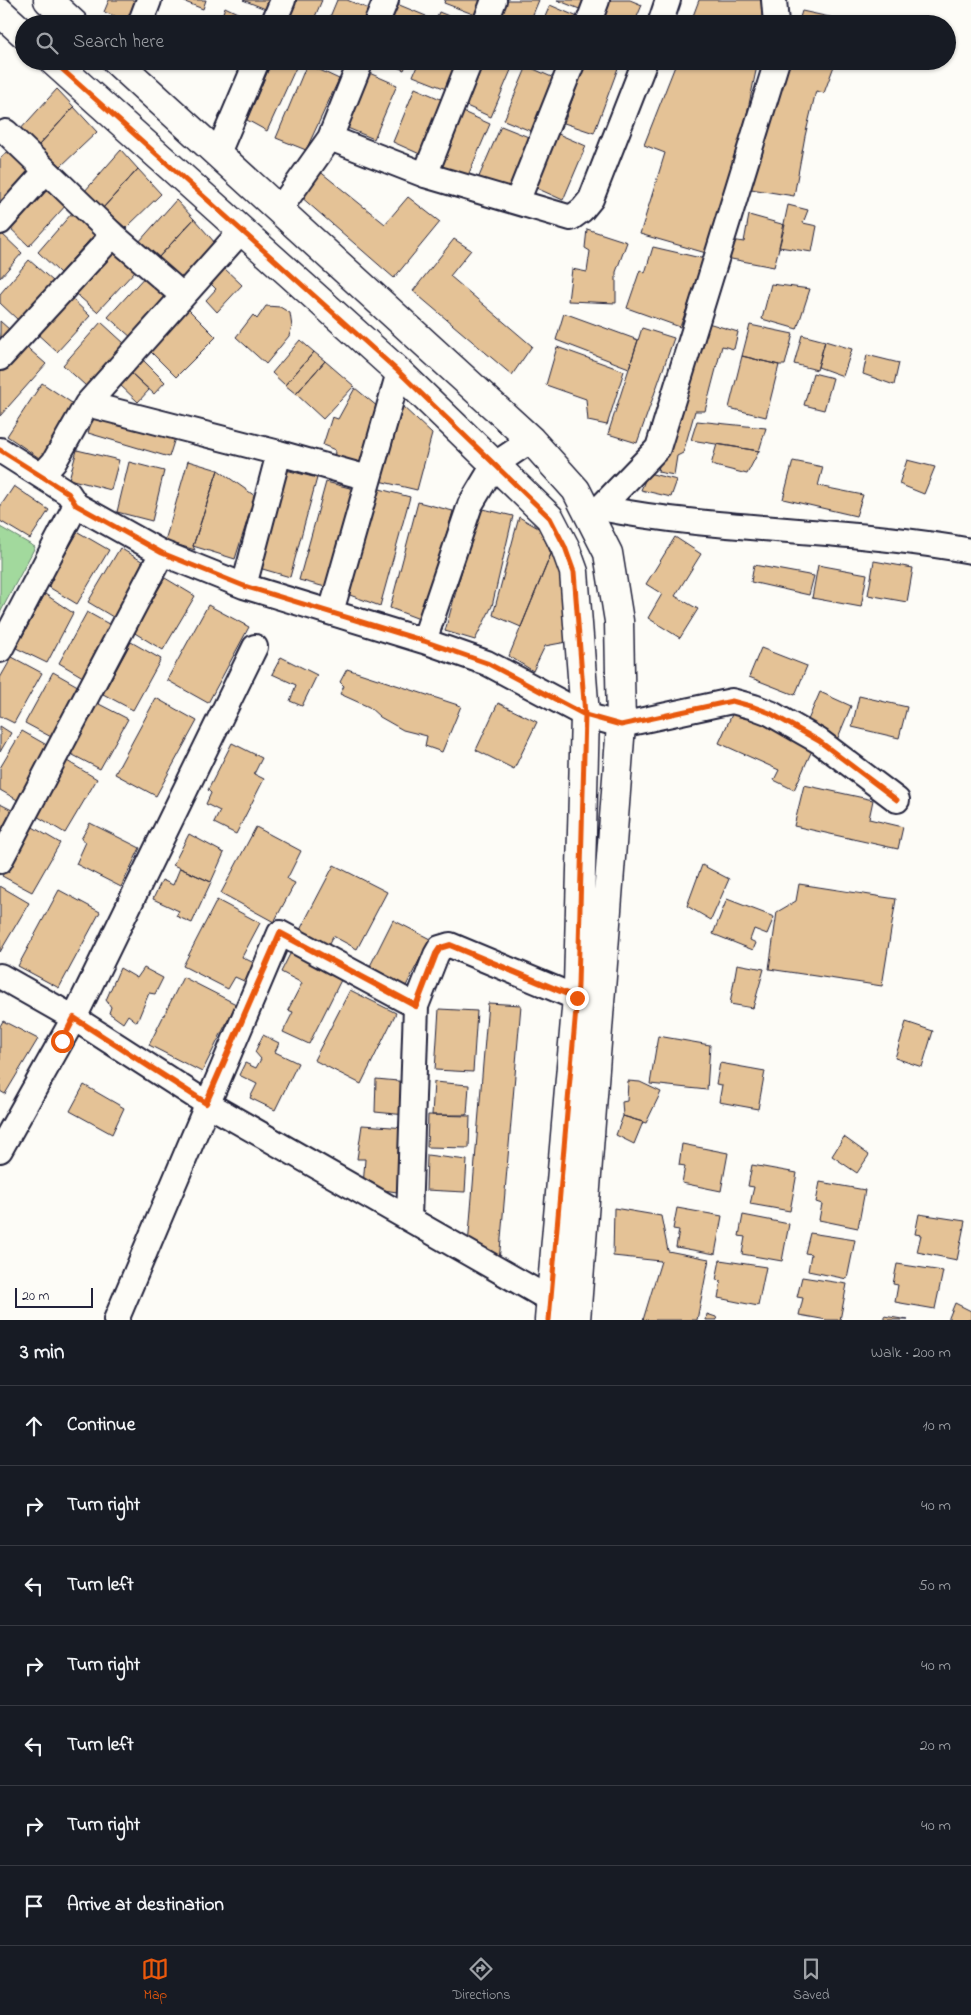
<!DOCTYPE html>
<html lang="en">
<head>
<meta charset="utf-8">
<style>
  :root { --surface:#171b24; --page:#20242c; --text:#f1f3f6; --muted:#9ea1a6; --line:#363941; --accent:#ea580c }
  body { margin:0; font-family:"Indie Flower",sans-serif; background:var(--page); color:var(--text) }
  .scale { position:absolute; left:15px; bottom:12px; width:78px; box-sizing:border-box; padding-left:5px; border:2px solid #22223b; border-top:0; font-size:14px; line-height:18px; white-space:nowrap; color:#22223b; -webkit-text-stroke:4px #fdfcf7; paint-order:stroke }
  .stop { position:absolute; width:15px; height:15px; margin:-11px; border:4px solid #ea580c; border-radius:50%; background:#fff }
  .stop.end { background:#ea580c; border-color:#fff; box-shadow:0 1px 5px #0008 }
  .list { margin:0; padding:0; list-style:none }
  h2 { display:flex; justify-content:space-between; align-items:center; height:65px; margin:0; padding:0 20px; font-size:21px }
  h2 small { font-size:16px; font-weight:400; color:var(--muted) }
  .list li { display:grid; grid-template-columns:32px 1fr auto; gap:15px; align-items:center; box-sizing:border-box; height:80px; padding:0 20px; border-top:1px solid var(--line) }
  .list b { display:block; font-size:19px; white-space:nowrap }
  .list em { font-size:16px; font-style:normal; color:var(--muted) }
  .icon { flex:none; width:28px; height:28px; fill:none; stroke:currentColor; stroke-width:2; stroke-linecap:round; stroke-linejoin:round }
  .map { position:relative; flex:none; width:971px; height:1320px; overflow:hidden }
  .search { position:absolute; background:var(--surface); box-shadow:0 1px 4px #0004; left:15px; right:15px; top:15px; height:55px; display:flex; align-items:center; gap:12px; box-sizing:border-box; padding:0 18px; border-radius:28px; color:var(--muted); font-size:19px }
  .sheet { height:625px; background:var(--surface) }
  nav { display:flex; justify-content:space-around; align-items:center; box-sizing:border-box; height:70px; border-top:1px solid var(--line); background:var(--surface); font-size:14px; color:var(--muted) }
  nav a { display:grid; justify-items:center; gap:2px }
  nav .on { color:var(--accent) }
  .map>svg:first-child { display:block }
  .green { fill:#a2d99d; stroke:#627e6c }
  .building { fill:#e4c296; stroke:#22223b }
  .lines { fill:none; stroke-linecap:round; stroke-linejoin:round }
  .street-casing { stroke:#22223b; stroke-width:28 }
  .secondary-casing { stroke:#22223b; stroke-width:31 }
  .street { stroke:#fdfcf7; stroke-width:24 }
  .secondary { stroke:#fdfcf7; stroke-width:28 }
  .cycleway-casing { stroke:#fdfcf7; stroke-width:8 }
  .cycleway { stroke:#e8590c; stroke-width:5 }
  .route { stroke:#ea580c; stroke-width:6 }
</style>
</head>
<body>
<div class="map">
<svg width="971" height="1320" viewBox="0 0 971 1320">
  <rect width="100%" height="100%" fill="#fdfcf7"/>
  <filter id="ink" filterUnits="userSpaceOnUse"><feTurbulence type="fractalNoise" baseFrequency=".02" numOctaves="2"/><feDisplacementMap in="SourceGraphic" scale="10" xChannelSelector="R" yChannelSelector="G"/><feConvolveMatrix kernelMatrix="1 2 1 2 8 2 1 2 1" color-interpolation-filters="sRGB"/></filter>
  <g filter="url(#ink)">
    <path class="green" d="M 0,527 L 35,547 L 0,613 Z"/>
    <path class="building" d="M 109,0 L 137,0 L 128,21 L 104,12 Z
      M 180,0 L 206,0 L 203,9 Z
      M 243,0 L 272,0 L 268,10 Z
      M 296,0 L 322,0 L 312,24 L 297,24 L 289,19 Z
      M 337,0 L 347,0 L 369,9 L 362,24 L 327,24 Z
      M 445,0 L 485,0 L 478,16 L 444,3 Z
      M 504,0 L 539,0 L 529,24 L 494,24 Z
      M 557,0 L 586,0 L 582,10 Z
      M 609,0 L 630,0 L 642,5 L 634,24 L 599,24 Z
      M 699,0 L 761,0 L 763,24 L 690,24 Z
      M 397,4 L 426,16 L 423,24 L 388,24 Z
      M 550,5 L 580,18 L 577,24 L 542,24 Z
      M 225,7 L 260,24 L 219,24 Z
      M 802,11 L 834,18 L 832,24 L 798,24 Z
      M 439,12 L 468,24 L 434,24 Z
      M 216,61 L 245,61 L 242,68 Z
      M 272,61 L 299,61 L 267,131 L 247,120 Z
      M 382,61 L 408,61 L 404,70 Z
      M 419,61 L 457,61 L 446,89 L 413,76 Z
      M 480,61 L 514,63 L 491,117 L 462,104 Z
      M 532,61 L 561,61 L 557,72 Z
      M 586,61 L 599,61 L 618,68 L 594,133 L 564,123 Z
      M 677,61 L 758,61 L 747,114 L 706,253 L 640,234 L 665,153 L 644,145 Z
      M 787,61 L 828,61 L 834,66 L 824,93 L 816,91 L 805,136 L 794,196 L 751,189 L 757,147 Z
      M 307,64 L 339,79 L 306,150 L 276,138 Z
      M 527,66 L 556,79 L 533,132 L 504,120 Z
      M 367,72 L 397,85 L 374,139 L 345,127 Z
      M 415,88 L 445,101 L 422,155 L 393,142 Z
      M 57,89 L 74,107 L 38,146 L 19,131 Z
      M 74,107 L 97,132 L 61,166 L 38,146 Z
      M 461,111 L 490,124 L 467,178 L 438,165 Z
      M 501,126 L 531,138 L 508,192 L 478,179 Z
      M 556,133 L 586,146 L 563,200 L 534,187 Z
      M 121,150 L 138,169 L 103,208 L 84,192 Z
      M 7,151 L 31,172 L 0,205 L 0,159 Z
      M 138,169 L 161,194 L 126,228 L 103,208 Z
      M 318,170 L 385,224 L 408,197 L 440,222 L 394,278 L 300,196 Z
      M 45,183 L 67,204 L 29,246 L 7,225 Z
      M 176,200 L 194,219 L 158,258 L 139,242 Z
      M 788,205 L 808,210 L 803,223 L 817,226 L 812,252 L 779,247 Z
      M 72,213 L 95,234 L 60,273 L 38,252 Z
      M 749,215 L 785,225 L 774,267 L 726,258 L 731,240 L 744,242 Z
      M 194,219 L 216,244 L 181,278 L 158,258 Z
      M 587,229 L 627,242 L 616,272 L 616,303 L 568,301 L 572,269 L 587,272 L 590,251 L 585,248 Z
      M 0,232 L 22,253 L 0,278 Z
      M 454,239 L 471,250 L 450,276 L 532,346 L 512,375 L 413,291 Z
      M 653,247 L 705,259 L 680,327 L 627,308 L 640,270 L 645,273 Z
      M 112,248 L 136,270 L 97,312 L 73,291 Z
      M 29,260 L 53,281 L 18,320 L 0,303 L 0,294 Z
      M 224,268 L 242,285 L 217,312 L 206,300 L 216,289 L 210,283 Z
      M 147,274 L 171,296 L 132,338 L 108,317 Z
      M 771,284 L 810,289 L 797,329 L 762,319 Z
      M 68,295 L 90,316 L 57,352 L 34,331 Z
      M 266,306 L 280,307 L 290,313 L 292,327 L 289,336 L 266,364 L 236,337 L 253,315 L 257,319 Z
      M 187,308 L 216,337 L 176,377 L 147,348 Z
      M 564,313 L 638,340 L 629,368 L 556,340 Z
      M 0,321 L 10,330 L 0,342 Z
      M 101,322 L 125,344 L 86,386 L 63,365 Z
      M 708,323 L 738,332 L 734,349 L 722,346 L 705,411 L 695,411 L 683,453 L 677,456 L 674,475 L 658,472 L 662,442 L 681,394 L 688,395 L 691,382 L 684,379 L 688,369 L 695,371 Z
      M 750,325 L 793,334 L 785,365 L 779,365 L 742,356 Z
      M 642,328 L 674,338 L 637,443 L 608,434 Z
      M 802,335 L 825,341 L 817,370 L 794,364 Z
      M 300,340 L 314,352 L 285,385 L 272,373 Z
      M 825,341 L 852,349 L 843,376 L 818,367 Z
      M 22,343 L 46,364 L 0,416 L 0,367 Z
      M 557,347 L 624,371 L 607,425 L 588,421 L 586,399 L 546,385 Z
      M 314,352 L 325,361 L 296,394 L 285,385 Z
      M 867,355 L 899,363 L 894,385 L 863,374 Z
      M 139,356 L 165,382 L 154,394 L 130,372 Z
      M 742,356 L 779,365 L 766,417 L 729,408 Z
      M 325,361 L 354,386 L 323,419 L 296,394 Z
      M 130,372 L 149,390 L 138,402 L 119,384 Z
      M 813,373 L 833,378 L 824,410 L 804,405 Z
      M 42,383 L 78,407 L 42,460 L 7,436 Z
      M 355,388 L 378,407 L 363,467 L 334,462 L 335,450 L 323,445 L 332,417 L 338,419 Z
      M 401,405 L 432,434 L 417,490 L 375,480 Z
      M 94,413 L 175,438 L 169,457 L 88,433 Z
      M 697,421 L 766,428 L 759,451 L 691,440 Z
      M 717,444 L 759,451 L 747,474 L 711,465 Z
      M 77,450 L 119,460 L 111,490 L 69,479 Z
      M 907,460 L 935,467 L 924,494 L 899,484 Z
      M 188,461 L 218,470 L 193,546 L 195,550 L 165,541 Z
      M 793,461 L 823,467 L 818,486 L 863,495 L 856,516 L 783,499 Z
      M 129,462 L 164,471 L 152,521 L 117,512 Z
      M 218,470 L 255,496 L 235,559 L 193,546 Z
      M 286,470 L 317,478 L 290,577 L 259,568 Z
      M 648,473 L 677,480 L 671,497 L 641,490 Z
      M 326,482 L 358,490 L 329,588 L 299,580 Z
      M 14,486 L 49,510 L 30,539 L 0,521 L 0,507 Z
      M 376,488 L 410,497 L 380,606 L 347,594 Z
      M 418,502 L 453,511 L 422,620 L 390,608 Z
      M 479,508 L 513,516 L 492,606 L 475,640 L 445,631 Z
      M 519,517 L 540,529 L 551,554 L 521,627 L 493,615 Z
      M 78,532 L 109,550 L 77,604 L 47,586 Z
      M 675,537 L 701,554 L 675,596 L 698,609 L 680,638 L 648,618 L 662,594 L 646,584 Z
      M 120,548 L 150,566 L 118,620 L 88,602 Z
      M 551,554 L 565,560 L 572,641 L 545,646 L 533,671 L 509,656 Z
      M 874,561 L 913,568 L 907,602 L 868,595 Z
      M 754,565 L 814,576 L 809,595 L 751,582 Z
      M 818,565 L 867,574 L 861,607 L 812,598 Z
      M 165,578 L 195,596 L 163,650 L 133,632 Z
      M 45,594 L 73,613 L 47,663 L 16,648 Z
      M 208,605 L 249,627 L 208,703 L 167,680 Z
      M 87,612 L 116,628 L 88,680 L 59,663 Z
      M 131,642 L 161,659 L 133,710 L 103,694 Z
      M 761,648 L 807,666 L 795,695 L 749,677 Z
      M 12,657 L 42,673 L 14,723 L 0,716 L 0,678 Z
      M 281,657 L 317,675 L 302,706 L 290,701 L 296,685 L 272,674 Z
      M 347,669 L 461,706 L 442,752 L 425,746 L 427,736 L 403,730 L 380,717 L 369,707 L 340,694 L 344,686 L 340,682 Z
      M 53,672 L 83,689 L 55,739 L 25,723 Z
      M 820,692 L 851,706 L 837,740 L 805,727 Z
      M 859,696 L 907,707 L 899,738 L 852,727 Z
      M 156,698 L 197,721 L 156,796 L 115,774 Z
      M 97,703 L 128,719 L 100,769 L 69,753 Z
      M 498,703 L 537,722 L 514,769 L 476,750 Z
      M 734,710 L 814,746 L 794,790 L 774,780 L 779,770 L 719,743 Z
      M 0,726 L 11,733 L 0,752 Z
      M 22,731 L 52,748 L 21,802 L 0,790 L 0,768 Z
      M 232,743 L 262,758 L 254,774 L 264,779 L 236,834 L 214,823 L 220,811 L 206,804 L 211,793 L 208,790 Z
      M 67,761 L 97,779 L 65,833 L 35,815 Z
      M 804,785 L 873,800 L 869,819 L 903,827 L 898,849 L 794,826 Z
      M 0,804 L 16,812 L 0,841 Z
      M 90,823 L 140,848 L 121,887 L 76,864 L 86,842 L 81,839 Z
      M 31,826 L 60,843 L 32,892 L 2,876 Z
      M 256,827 L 301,851 L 287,879 L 295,883 L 274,922 L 221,893 Z
      M 189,834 L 224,853 L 211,882 L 173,865 Z
      M 334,865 L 387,892 L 357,949 L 333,936 L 328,946 L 300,930 Z
      M 702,865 L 729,879 L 711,920 L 687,906 Z
      M 180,868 L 211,882 L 192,923 L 176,916 L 179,911 L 153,899 L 162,880 L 173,885 Z
      M 799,884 L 896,899 L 882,986 L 769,969 L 777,912 L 796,901 Z
      M 0,886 L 29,903 L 0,952 Z
      M 59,890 L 100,912 L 59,988 L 18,966 Z
      M 727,899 L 774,917 L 767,934 L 754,929 L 750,940 L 756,943 L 753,950 L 713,934 Z
      M 217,900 L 260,923 L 242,957 L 256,964 L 246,982 L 235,977 L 228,989 L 183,966 Z
      M 393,920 L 430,939 L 406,986 L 369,968 Z
      M 291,952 L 342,978 L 309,1044 L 283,1032 L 293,1012 L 288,1010 L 302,983 L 281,972 Z
      M 737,964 L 764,969 L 753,1008 L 730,1004 Z
      M 120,968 L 137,978 L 144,968 L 163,978 L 155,994 L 149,993 L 137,1022 L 128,1015 L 123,1023 L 109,1013 L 111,1007 L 106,1000 Z
      M 183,977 L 236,1004 L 202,1072 L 149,1045 Z
      M 350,990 L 396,1013 L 361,1084 L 314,1060 Z
      M 488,1003 L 521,1005 L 499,1262 L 468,1246 Z
      M 439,1009 L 477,1011 L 473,1072 L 435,1070 Z
      M 3,1021 L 38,1039 L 5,1094 L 0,1091 L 0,1026 Z
      M 906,1022 L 933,1031 L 922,1067 L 895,1058 Z
      M 263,1035 L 279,1043 L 275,1052 L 298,1063 L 275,1110 L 250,1098 L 257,1084 L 239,1075 L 245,1063 L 256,1068 L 261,1059 L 255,1052 Z
      M 658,1036 L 710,1045 L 707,1090 L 650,1084 Z
      M 720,1063 L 765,1071 L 758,1109 L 719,1102 L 722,1085 L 716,1084 Z
      M 376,1079 L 409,1082 L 406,1115 L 375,1112 Z
      M 628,1081 L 640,1082 L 661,1092 L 646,1123 L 623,1116 L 622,1102 L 627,1101 Z
      M 434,1082 L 469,1085 L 467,1115 L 432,1115 Z
      M 84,1085 L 124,1108 L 112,1134 L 70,1111 Z
      M 428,1115 L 470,1116 L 469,1148 L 427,1147 Z
      M 623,1116 L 643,1122 L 634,1144 L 616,1135 Z
      M 362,1125 L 407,1128 L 404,1193 L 363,1187 L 365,1159 L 357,1159 Z
      M 844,1137 L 869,1155 L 857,1173 L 832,1156 Z
      M 682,1144 L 728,1153 L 721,1191 L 682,1183 L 685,1166 L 679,1165 Z
      M 427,1155 L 467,1160 L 465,1192 L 426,1190 Z
      M 752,1165 L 797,1173 L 790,1211 L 750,1204 L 754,1187 L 748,1186 Z
      M 820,1182 L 865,1190 L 858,1228 L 819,1220 L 822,1204 L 816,1202 Z
      M 614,1208 L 661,1216 L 668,1251 L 709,1259 L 697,1320 L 643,1320 L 661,1261 L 613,1256 Z
      M 677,1208 L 722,1216 L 715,1254 L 676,1247 L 679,1230 L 673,1229 Z
      M 919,1214 L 965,1221 L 957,1260 L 917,1252 L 921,1235 L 915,1234 Z
      M 743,1215 L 789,1224 L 782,1261 L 742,1254 L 745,1237 L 739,1236 Z
      M 810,1233 L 855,1240 L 847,1279 L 808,1271 L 811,1254 L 805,1253 Z
      M 720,1260 L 766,1267 L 758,1306 L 718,1298 L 721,1281 L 716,1280 Z
      M 897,1264 L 943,1271 L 935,1309 L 895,1302 L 898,1285 L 893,1284 Z
      M 802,1277 L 847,1284 L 840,1320 L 827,1320 L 799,1315 L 803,1298 L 797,1297 Z
      M 955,1303 L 971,1311 L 971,1320 L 948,1320 Z
      M 707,1314 L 716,1317 L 717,1320 L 706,1320 Z
      M 884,1316 L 908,1320 L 884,1320 Z"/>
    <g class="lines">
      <defs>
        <path id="street" d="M 774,0 L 776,24
          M 140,24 L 149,0
          M 273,24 L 283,0
          M 376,24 L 386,0
          M 485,24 L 494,0
          M 588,24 L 597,0
          M 660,24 L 668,0
          M 6,132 L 113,235 L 182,295
          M 330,138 L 425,175 L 571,218 L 582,210 L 591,199 L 645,61
          M 218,153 L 257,61
          M 425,175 L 470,61
          M 517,202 L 573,61
          M 279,210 L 330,138 L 361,61
          M 0,222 L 46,171
          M 0,358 L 113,235
          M 87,404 L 279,453 L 368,478
          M 0,450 L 68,493 L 76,505 L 162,553 L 244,586 L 424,641 L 487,663 L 585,715 L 621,725 L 732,701 L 754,707 L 770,713 L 819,741 L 897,800
          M 41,476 L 54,462 L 87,404 L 241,231
          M 600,508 C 723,532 849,528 971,551
          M 590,517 L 600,508 L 658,448 L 777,61
          M 244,586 L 279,453
          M 331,612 L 399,372
          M 424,641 L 470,505 L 494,465 L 531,440
          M 0,650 L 76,505
          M 0,861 L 162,553
          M 0,976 L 74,1018 L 206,1103 L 565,1308
          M 416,1006 L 436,955 L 440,948 L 450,945 L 577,998
          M 0,1150 L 74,1018 L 255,647
          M 116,1320 L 280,933 L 416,1006 L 409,1218"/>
        <path id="secondary" d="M 48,0 L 74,24
          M 0,12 L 24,34
          M 53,61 L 399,372 L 550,518 L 565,547 L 574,572 L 585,715 L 578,986 L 549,1320
          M 116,61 L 531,440 L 576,490 L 608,553 L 619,621 L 621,725 L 576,1320"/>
      </defs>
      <use href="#street" class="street-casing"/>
      <use href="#secondary" class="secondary-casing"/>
      <use href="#street" class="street"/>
      <use href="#secondary" class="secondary"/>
      <defs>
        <path id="cycleway" d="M 53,61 L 399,372 L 550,518 L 565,547 L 574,572 L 585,715 L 578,986 L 549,1320
          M 0,450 L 68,493 L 76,505 L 162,553 L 244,586 L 424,641 L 487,663 L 585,715 L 621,725 L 732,701 L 754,707 L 770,713 L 819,741 L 897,800"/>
      </defs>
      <use href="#cycleway" class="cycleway-casing"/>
      <use href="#cycleway" class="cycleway"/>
    </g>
  </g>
  <g class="lines" filter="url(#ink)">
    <path class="route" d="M 62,1041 L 74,1018 L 206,1103 L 280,933 L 416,1006 L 436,954 L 440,948 L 450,945 L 577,998"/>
  </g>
</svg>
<div class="scale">20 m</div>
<div class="stop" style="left:62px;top:1041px"></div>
<div class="stop end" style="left:577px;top:998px"></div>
<div class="search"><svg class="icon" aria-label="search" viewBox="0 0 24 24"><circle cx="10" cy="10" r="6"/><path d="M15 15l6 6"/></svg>Search here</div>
</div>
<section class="sheet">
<h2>3 min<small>Walk · 200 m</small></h2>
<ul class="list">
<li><svg class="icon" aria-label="ahead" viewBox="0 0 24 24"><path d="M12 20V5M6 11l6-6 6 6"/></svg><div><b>Continue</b></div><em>10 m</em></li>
<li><svg class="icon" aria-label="right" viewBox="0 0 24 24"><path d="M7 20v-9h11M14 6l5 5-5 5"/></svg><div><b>Turn right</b></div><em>40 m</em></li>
<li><svg class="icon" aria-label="left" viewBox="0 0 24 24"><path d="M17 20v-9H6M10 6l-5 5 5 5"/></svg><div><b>Turn left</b></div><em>50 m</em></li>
<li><svg class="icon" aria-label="right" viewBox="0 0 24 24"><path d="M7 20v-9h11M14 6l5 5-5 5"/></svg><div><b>Turn right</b></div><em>40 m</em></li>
<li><svg class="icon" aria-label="left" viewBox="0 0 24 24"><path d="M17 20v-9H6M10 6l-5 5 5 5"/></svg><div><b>Turn left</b></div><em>20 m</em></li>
<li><svg class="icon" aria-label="right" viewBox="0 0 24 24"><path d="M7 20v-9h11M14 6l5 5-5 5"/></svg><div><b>Turn right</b></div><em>40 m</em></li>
<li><svg class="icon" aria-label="arrive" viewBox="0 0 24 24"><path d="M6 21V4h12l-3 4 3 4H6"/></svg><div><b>Arrive at destination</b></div></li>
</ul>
</section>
<nav>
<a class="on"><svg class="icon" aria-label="map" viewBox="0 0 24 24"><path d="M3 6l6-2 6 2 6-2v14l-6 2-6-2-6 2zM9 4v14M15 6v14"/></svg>Map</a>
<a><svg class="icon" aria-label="directions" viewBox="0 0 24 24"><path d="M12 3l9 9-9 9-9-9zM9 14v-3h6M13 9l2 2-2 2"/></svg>Directions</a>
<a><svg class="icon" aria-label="saved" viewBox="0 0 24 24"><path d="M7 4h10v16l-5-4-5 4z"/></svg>Saved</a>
</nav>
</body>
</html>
